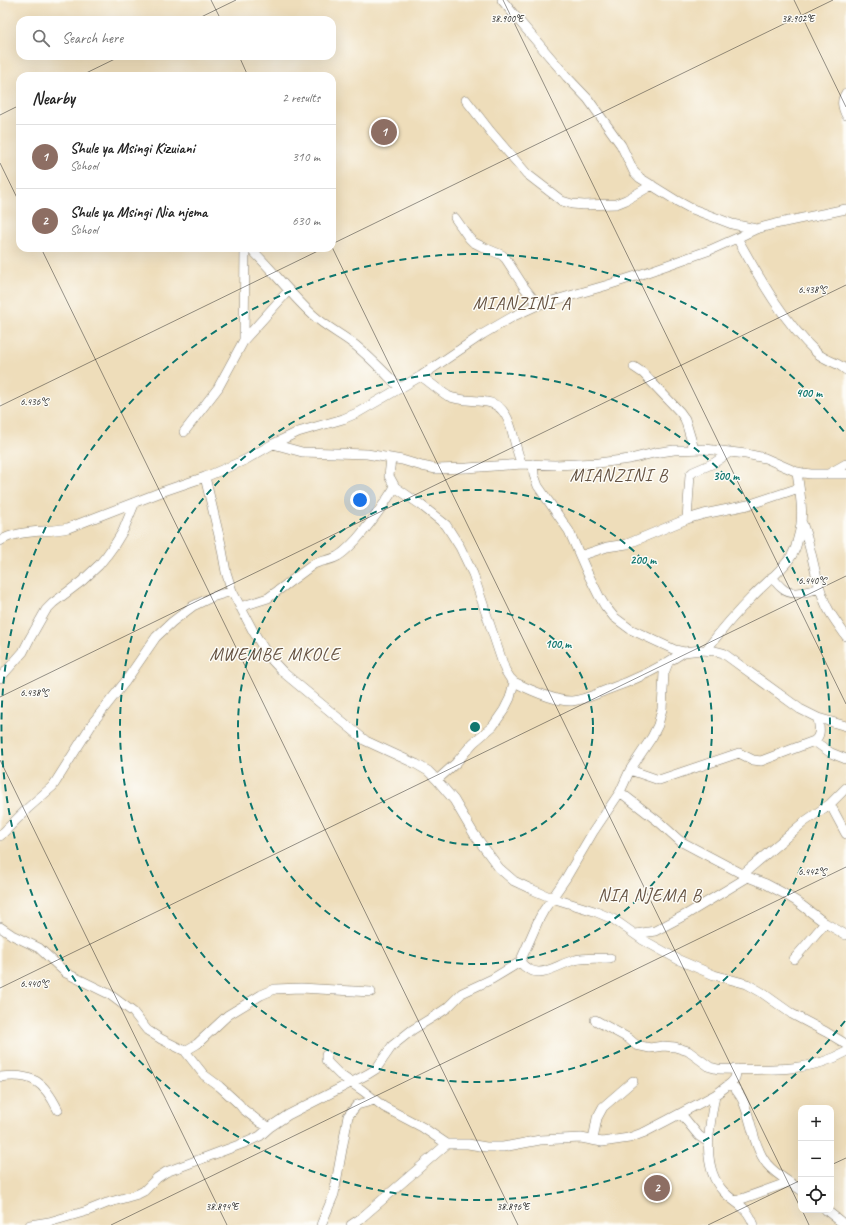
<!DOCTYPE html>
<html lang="en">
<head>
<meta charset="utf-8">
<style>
  :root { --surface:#fff; --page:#f2f2f2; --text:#222; --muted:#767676; --line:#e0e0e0; --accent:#1f6fb2 }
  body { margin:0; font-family:Caveat,sans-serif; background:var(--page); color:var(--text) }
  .controls { position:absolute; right:12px; bottom:12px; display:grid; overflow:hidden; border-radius:8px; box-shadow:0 4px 16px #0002 }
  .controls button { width:36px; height:36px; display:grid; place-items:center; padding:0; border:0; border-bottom:1px solid var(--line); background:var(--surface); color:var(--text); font:20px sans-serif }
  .you { position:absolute; left:360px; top:500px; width:14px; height:14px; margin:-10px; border:3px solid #fff; border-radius:50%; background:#1a73e8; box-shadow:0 0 0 6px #1a73e833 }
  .badge { display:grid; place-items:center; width:26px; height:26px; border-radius:50%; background:var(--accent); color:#fff; font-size:13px; font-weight:700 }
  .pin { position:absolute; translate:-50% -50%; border:2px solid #fff; box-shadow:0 1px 4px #0006 }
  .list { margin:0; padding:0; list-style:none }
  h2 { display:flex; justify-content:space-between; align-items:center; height:52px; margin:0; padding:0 16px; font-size:17px }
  h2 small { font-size:13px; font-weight:400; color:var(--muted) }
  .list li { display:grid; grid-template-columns:26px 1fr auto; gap:12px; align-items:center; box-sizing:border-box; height:64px; padding:0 16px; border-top:1px solid var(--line) }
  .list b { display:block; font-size:15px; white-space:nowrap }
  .list p { margin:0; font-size:13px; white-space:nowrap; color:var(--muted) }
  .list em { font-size:13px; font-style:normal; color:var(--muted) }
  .icon { flex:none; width:22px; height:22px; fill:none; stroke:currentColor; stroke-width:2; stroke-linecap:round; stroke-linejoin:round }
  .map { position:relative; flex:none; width:846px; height:1225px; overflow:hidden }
  .search { position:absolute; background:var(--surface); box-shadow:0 4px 16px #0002; left:16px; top:16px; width:320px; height:44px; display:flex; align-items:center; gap:10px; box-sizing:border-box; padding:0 14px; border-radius:12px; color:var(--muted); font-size:15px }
  .panel { position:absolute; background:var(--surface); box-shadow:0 4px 16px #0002; left:16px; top:72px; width:320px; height:180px; border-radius:12px }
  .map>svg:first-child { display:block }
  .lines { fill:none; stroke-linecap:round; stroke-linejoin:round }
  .minor-casing { stroke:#857c6b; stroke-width:10 }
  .minor { stroke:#fff; stroke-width:9 }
  .ticks { fill:none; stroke:#1c1c1c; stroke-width:1; stroke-opacity:0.45 }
  .ring { fill:none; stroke:#0f766e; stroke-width:2; stroke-dasharray:7 5 }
  .labels { text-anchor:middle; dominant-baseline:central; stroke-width:3; stroke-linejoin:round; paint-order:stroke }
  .quarter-label { font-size:18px; letter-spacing:1px; fill:#655241; stroke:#fdfcf7 }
  .ticks-label { font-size:10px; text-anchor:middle; fill:#1c1c1c; stroke:#fdfcf7; stroke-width:3; stroke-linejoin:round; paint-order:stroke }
  .centre { fill:#0f766e; stroke:#fdfcf7; stroke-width:2 }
  .ring-label { font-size:12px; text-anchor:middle; font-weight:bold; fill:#0f766e; stroke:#fdfcf7; stroke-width:3; stroke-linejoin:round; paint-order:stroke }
</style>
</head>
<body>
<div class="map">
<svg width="846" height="1225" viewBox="0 0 846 1225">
  <rect width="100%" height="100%" fill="#fdfcf7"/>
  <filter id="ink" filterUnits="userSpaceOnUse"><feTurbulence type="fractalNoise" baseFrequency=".025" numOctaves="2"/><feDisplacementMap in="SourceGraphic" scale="8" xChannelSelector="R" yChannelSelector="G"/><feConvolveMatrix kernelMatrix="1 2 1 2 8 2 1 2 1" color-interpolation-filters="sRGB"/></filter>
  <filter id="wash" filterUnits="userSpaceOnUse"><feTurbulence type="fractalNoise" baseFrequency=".012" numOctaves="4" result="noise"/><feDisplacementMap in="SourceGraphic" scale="16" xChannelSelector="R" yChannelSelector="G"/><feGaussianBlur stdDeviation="0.9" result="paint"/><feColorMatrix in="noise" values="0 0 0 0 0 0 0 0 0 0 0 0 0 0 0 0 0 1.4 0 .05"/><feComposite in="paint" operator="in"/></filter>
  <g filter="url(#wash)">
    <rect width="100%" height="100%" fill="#eeddba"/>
  </g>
  <g filter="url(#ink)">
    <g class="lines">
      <defs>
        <path id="minor" d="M 502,0 L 515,16 L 567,77 L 588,99 L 621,145 L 634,172 L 640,178 L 677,201 L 690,208 L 732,224 L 756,229
          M 846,93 C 841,101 842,106 846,115
          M 466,100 L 490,131 L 527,174 L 562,201 L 572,204 L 584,205 L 616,204 L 626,200 L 652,185
          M 455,218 L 469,238 L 473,242 L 485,248 L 502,255 L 506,259 L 524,287 L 538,305
          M 737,238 C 760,279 783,321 817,353 C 826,361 838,362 846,370
          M 250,248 C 272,269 290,294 313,315 C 326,327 341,334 355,345 C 371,358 385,373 400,388
          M 244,340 L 245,248
          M 634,367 L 643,373 L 680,412 L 685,419 L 694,449
          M 421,376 C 428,381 441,392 448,396 C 467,405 493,394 505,414 C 514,427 514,448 522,464
          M 184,432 L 218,388 L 244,340 L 289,290
          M 273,444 L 302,452 L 367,454 L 402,460 L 422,466 L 436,469 L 467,468 L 522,464 L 555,465 L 598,463 L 630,459 L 654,453 L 674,450 L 705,449 L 746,454 L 765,458 L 797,472 L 803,473 L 811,474 L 846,474
          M 391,459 L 389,476 L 395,487 L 421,505 L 446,525 L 460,547 L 473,574 L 505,670 L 510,678 L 514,682 C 528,689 557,702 572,701 C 583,700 594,695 604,691 C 633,681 659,669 684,652
          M 533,464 L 534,475 L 538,486 L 569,531 L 587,572 L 599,596 L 605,606 L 614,617 L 630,629 L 675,650 L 684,652 L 701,650 L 715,651 L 723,653 L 800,709 L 818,718 L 846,726
          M 830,473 L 846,464
          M 205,477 L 221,544 L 226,572 L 232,591 L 253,631 L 269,657 L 284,673 L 366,741 L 416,764 L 428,771 L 437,780 L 454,800 L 474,834 L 499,868 L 514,881 L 531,889 L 552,898 L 594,911 L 613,919 L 643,940 L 679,960 L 714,975 L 747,984 L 761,992 L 792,1014 L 826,1032 L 846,1044
          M 687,519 L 690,475 L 693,472 L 714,463 L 730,452
          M 802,523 C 813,550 814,580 827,607 C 832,617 840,627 846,636
          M 0,541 C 18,529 47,533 68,528 L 164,491 L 205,477 L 245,460 L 273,444 L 298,432 L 343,419 L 357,413 L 421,376 L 483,334 L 514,316 L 538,305 L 608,285 L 636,276 L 710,250 L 737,238 L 756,229 L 775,224 L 846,209
          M 580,556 L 607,547 L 627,544 L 687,519 L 704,514 L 748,505 L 799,488
          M 772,577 C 775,581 779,586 783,589 C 792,597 809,591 820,588
          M 240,607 L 268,598 L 314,564 C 322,560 330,561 338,556 C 345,552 350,546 356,540 C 371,523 383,506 395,487
          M 706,650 C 720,632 736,613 752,597 C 763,585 784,569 792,555 C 795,550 797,544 798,538 C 805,516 800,494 797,472
          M 0,678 L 23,652 L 29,640 L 46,610 L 53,603 L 82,581 L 99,565 L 107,555 L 115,544 L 123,531 L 135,502
          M 814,741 L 831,753 L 846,759
          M 630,770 L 659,780 L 739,753 L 753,760 L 761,761 L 814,741 C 822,735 819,727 818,718
          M 437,780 L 456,763 L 473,743 L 493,726 L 504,710 L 510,698 L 514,682
          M 620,792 L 659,822 L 680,841 L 748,877 L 766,884 L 783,893 L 796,901 L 825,923 L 846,935
          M 830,804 L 846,834
          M 0,836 L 28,808 L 53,786 L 94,721 L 125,682 L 156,637 L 172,622 L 193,606 L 212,597 L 232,591
          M 743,874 L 804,822 L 830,804 L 846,788
          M 0,927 L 12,935 L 39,948 L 66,973 L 109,994 L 133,1012 L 147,1030 L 161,1039 L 185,1051 L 204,1075 L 219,1086 L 239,1104 L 243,1109 L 261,1123 L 270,1127
          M 636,934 L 655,931 L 687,914 L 748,877
          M 794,959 L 825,923
          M 520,962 C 538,983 554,965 575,960 C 586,957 598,959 610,958
          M 595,1020 L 628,1038 L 636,1045 L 650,1048 L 663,1046 L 675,1047 L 688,1051 L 710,1067 L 718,1069 C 761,1069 807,1074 846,1052
          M 185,1051 L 197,1044 L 228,1015 L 261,995 L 275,989 L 301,988 L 371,992
          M 326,1055 L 326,1060 L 329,1064 L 340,1075 L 362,1090 L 384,1107 L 422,1127 L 447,1144 L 468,1144 L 486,1147 L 503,1147 L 540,1140 L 581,1138 L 602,1142 L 629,1138 L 645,1132 L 668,1120 L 715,1095 L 731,1083 L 735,1078 L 737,1069
          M 0,1077 C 32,1073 44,1081 58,1110
          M 731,1083 C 735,1089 740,1094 743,1101 C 752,1121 753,1146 767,1164 C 776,1175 790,1182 801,1190
          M 715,1095 C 710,1124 700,1166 723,1191 C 736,1205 746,1204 754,1225
          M 681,1114 L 699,1136 L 708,1142
          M 593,1140 L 597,1118 L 603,1107 L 633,1081
          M 736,1201 L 789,1182
          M 826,1210 L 845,1225
          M 30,1225 L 49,1222 L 87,1211 L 107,1203 L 138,1194 L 144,1191 L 157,1178 L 166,1172 L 247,1142 L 260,1136 L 270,1127 L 288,1115 L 368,1074 L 376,1069 L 392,1046 L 412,1030 L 438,1014 L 447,1008 L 462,993 L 492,979 L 520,962 L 539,919 L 544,910 L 566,878 L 593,832 L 620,792 L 630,770 L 652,737 L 658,725 L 662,709 L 664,673 L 668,663
          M 321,1225 L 334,1194 L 348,1116 L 357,1105 L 375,1100
          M 351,1225 L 360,1219 L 447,1144"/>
      </defs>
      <use href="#minor" class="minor-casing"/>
      <use href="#minor" class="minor"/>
    </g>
  </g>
  <path class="ticks" d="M 211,0 L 221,20M 503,0 L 846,704M 794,0 L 846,107M 195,20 L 236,0M 239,56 L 248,76M 80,76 L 121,56M 0,115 L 20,105M 0,163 L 20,204M 332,244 L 833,0M 332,247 L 801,1209M 41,248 L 518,1225M 0,406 L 324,248M 0,697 L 846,285M 0,760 L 227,1225M 0,988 L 846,576M 831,1165 L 846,1158M 802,1210 L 809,1225M 111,1225 L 846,867M 708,1225 L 801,1180"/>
  <g class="ring">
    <circle cx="475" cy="727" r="118"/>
    <circle cx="475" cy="727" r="237"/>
    <circle cx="475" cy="727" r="355"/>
    <path d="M845 1021A473 473 0 1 1 845 433"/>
  </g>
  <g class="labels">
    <g class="quarter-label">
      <text x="522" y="303">MIANZINI A</text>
      <text x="619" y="475">MIANZINI B</text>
      <text x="275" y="654">MWEMBE MKOLE</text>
      <text x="650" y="895">NIA NJEMA B</text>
    </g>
  </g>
  <g class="ticks-label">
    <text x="507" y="22">38.900°E</text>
    <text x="798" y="22">38.902°E</text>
    <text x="812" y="293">6.438°S</text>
    <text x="34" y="405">6.436°S</text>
    <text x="812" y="584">6.440°S</text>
    <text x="34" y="696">6.438°S</text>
    <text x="812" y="875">6.442°S</text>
    <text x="34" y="987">6.440°S</text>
    <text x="222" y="1210">38.894°E</text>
    <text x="513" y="1210">38.896°E</text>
  </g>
  <circle cx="475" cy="727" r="6" class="centre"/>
  <g class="ring-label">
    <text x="809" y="397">400 m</text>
    <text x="726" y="480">300 m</text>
    <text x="643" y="564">200 m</text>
    <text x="558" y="648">100 m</text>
  </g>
</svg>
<div class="controls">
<button>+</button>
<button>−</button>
<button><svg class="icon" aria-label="locate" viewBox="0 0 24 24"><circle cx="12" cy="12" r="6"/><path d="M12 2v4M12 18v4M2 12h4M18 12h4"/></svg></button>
</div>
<div class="you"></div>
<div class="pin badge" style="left:384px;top:132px;background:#8d6e63">1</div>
<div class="pin badge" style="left:657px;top:1188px;background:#8d6e63">2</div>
<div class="search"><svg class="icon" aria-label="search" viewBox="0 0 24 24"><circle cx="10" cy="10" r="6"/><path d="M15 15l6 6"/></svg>Search here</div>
<section class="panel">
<h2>Nearby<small>2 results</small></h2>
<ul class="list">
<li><span class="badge" style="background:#8d6e63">1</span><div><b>Shule ya Msingi Kizuiani</b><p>School</p></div><em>310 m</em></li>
<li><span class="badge" style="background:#8d6e63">2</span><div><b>Shule ya Msingi Nia njema</b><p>School</p></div><em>630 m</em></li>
</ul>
</section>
</div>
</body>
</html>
